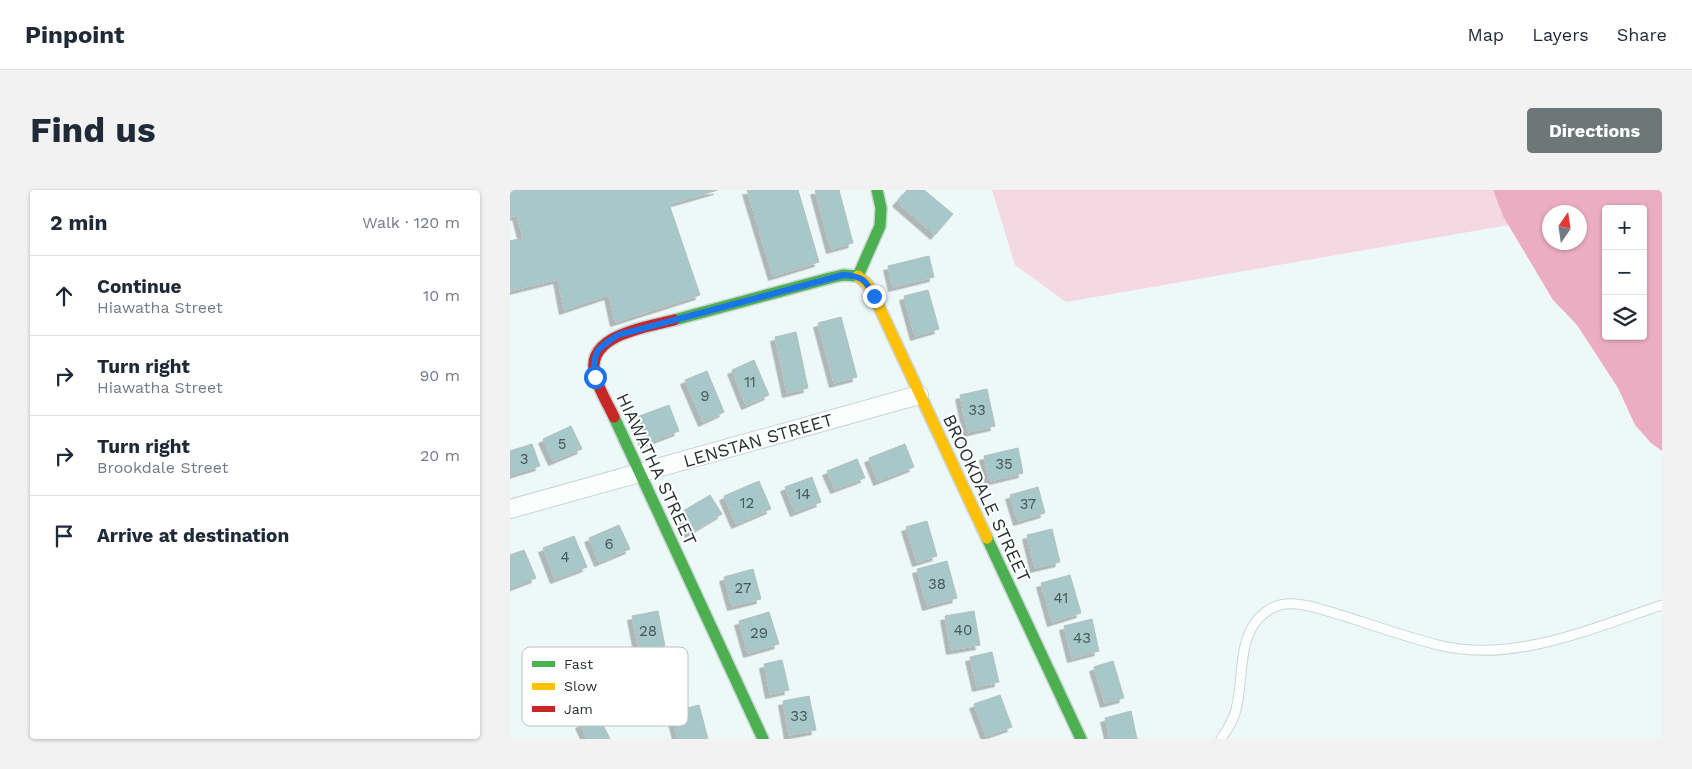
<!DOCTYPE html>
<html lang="en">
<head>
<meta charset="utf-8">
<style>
  :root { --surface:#fff; --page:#f2f2f3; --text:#1f2937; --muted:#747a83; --line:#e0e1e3; --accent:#6d7777 }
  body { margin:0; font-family:"Work Sans",sans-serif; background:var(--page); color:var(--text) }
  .controls { position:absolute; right:15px; top:15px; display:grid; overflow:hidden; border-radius:5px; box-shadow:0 1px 4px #0004 }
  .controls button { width:45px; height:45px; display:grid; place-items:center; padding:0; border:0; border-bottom:1px solid var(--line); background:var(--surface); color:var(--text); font:25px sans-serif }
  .compass { position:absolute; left:1032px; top:15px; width:45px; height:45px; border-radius:50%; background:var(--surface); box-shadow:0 1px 4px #0004; rotate:13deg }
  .stop { position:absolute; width:15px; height:15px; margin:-11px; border:4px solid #1a73e8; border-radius:50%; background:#fff }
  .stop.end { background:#1a73e8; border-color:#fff; box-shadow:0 1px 5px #0008 }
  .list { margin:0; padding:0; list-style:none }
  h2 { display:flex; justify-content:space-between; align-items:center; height:65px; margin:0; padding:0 20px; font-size:21px }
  h2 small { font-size:16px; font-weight:400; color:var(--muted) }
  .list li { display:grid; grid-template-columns:32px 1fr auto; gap:15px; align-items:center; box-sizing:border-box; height:80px; padding:0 20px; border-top:1px solid var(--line) }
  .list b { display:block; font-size:19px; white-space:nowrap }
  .list p { margin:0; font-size:16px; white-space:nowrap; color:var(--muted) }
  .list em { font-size:16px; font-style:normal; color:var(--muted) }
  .icon { flex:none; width:28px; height:28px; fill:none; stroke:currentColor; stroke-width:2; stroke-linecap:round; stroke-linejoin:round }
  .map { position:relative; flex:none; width:1152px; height:549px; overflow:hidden; border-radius:5px }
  header { display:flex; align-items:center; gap:30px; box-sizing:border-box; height:70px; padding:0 25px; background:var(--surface); border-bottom:1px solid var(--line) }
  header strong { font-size:24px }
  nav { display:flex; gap:28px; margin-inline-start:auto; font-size:18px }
  .intro { display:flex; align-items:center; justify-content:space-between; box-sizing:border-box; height:120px; padding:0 30px }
  h1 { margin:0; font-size:35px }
  .button { padding:12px 22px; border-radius:5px; background:var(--accent); color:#fff; font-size:18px; font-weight:700 }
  main { display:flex; gap:30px; padding:0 30px }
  aside { flex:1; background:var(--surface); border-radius:5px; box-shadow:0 1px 4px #0004 }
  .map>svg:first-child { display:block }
  .green { fill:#f5d9e2 }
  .water { fill:#ecacc2; fill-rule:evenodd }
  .building { fill:#a6c8c9; stroke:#b5bfbf; filter:url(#shadow) }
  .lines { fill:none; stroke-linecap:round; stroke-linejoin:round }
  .lane-casing { stroke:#cbd5d5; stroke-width:11 }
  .street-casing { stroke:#cbd5d5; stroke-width:20 }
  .fast-casing { stroke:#cbd5d5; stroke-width:14 }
  .slow-casing { stroke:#cbd5d5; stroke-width:14 }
  .jam-casing { stroke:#cbd5d5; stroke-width:14 }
  .lane { stroke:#fcfefe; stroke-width:9 }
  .street { stroke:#fcfefe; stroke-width:18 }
  .fast { stroke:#4caf50; stroke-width:11 }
  .slow { stroke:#ffc107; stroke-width:11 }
  .jam { stroke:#c62828; stroke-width:11 }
  .route { stroke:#1a73e8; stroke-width:6 }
  .labels { text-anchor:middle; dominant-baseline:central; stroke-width:4; stroke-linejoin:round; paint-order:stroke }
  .number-label { font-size:15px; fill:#485757 }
  .street-label { font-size:18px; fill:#283131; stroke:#fff }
  .key { fill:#fff; stroke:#bec1c1; stroke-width:1 }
  .key-label { font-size:14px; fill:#283131 }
</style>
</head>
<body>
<header>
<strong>Pinpoint</strong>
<nav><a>Map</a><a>Layers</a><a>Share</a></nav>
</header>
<div class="intro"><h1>Find us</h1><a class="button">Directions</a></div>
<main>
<aside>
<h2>2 min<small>Walk · 120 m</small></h2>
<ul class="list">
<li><svg class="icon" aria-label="ahead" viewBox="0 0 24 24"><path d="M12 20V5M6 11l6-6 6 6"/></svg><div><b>Continue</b><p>Hiawatha Street</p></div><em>10 m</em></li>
<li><svg class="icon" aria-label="right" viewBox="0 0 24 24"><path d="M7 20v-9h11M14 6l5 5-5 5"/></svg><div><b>Turn right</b><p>Hiawatha Street</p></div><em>90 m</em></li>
<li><svg class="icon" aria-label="right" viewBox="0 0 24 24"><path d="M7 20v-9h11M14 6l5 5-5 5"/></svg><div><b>Turn right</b><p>Brookdale Street</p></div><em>20 m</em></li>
<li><svg class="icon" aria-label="arrive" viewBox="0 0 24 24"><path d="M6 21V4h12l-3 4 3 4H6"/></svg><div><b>Arrive at destination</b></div></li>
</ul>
</aside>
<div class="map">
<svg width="1152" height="549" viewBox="0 0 1152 549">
  <defs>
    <filter id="shadow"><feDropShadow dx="-4.5" dy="4.5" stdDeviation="0" flood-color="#0004"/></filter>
  </defs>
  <rect width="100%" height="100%" fill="#edf9f9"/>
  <path class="green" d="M 482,0 L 1152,0 L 1152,9 L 1070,22 L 1040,22 L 1039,28 L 556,112 L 505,75 Z"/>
  <path class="water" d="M 983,0 L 1152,0 L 1152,261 L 1141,253 L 1125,235 L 1108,198 L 1067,135 L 1043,110 L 993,26 ZM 1096,19 L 1133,19 L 1133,146 L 1096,146 ZM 1040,22 L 1070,22 L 1070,52 L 1040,52 Z"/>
  <path class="building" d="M 0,0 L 208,0 L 159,14 L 190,105 L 105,132 L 99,105 L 54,120 L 48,89 L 0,101 L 0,51 L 13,48 L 7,25 L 0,27 Z
    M 237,0 L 288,0 L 309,72 L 263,86 Z
    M 305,0 L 329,0 L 343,53 L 321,59 Z
    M 397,0 L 414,0 L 443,24 L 425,45 L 387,12 Z
    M 419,66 L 424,87 L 383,97 L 378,76 Z
    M 418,100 L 429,139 L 405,146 L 394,106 Z
    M 331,127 L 347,187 L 324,193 L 308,133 Z
    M 286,142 L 298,198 L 277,203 L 265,147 Z
    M 244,170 L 259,205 L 236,215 L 222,180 Z
    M 197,181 L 214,222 L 193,232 L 175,190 Z
    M 477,199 L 485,236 L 458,242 L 450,205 Z
    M 159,215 L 169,241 L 135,254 L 124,228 Z
    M 61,236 L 72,259 L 43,271 L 33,249 Z
    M 22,254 L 30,276 L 0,285 L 0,261 Z
    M 395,254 L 404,277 L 368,291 L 359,268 Z
    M 508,258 L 513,283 L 480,291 L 474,266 Z
    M 347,269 L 355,288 L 325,299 L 317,281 Z
    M 302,287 L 311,312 L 285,322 L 275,297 Z
    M 249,291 L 261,319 L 226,334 L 214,306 Z
    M 528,297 L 535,323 L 508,331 L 500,305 Z
    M 200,305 L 212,324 L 180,343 L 168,324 Z
    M 417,331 L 427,366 L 407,372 L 396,337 Z
    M 109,335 L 120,359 L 89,372 L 79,348 Z
    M 542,339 L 550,372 L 525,378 L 517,345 Z
    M 64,346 L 77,377 L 45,389 L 33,358 Z
    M 14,360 L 26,388 L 0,398 L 0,365 Z
    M 437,371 L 447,408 L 417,416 L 407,379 Z
    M 243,379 L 251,409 L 222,416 L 214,387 Z
    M 560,385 L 571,423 L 542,432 L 531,393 Z
    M 148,421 L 155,456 L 129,462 L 122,426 Z
    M 464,421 L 470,455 L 441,460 L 435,426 Z
    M 259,422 L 269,454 L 238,463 L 229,431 Z
    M 582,429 L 589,461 L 562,468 L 554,436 Z
    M 166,461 L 178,500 L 152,508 L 140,470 Z
    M 482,462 L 489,492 L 467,497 L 460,467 Z
    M 272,470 L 279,500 L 260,504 L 254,474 Z
    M 603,471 L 614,508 L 595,513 L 584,477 Z
    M 490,505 L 502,537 L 476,546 L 464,514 Z
    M 299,506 L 306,540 L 279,545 L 273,511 Z
    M 189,515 L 198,549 L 168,549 L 161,522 Z
    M 621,521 L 627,549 L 600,549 L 595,528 Z
    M 88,525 L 100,549 L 77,549 L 70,534 Z"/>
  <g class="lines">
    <defs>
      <path id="lane" d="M 711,549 C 717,540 724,530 726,519 C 734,491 727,451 749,428 C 756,421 765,415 775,414 C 794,412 816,421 834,426 C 865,436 897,447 928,455 C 1003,474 1082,438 1152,415"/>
      <path id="street" d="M 0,319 L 409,205"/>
      <path id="fast" d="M 164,130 L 320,88 L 333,85 L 348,86 L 370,36 L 371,18 L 367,0
        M 104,227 L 253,549
        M 477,348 L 571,549"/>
      <path id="slow" d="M 348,86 L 358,95 L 364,106 L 477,348"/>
      <path id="jam" d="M 104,227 C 98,214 90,202 86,188 C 71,145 137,137 164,130"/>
    </defs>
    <use href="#lane" class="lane-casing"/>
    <use href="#street" class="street-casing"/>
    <use href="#fast" class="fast-casing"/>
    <use href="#slow" class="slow-casing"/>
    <use href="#jam" class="jam-casing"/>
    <use href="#lane" class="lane"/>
    <use href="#street" class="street"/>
    <use href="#fast" class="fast"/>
    <use href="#slow" class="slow"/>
    <use href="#jam" class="jam"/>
  </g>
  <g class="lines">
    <path class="route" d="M 85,187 C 82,161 87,159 108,145 L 333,85 C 352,86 355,89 364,106"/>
  </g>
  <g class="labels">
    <g class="number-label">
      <text x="240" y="192">11</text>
      <text x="195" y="206">9</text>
      <text x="467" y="220">33</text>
      <text x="52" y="254">5</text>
      <text x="14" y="269">3</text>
      <text x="494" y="274">35</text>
      <text x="293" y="304">14</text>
      <text x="237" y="313">12</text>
      <text x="518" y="314">37</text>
      <text x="99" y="354">6</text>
      <text x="55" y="367">4</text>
      <text x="427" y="394">38</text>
      <text x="233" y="398">27</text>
      <text x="551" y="408">41</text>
      <text x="453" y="440">40</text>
      <text x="138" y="441">28</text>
      <text x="249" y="443">29</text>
      <text x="572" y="448">43</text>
      <text x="289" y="526">33</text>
    </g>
    <g class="street-label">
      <text transform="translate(248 250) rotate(-16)">LENSTAN STREET</text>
      <text transform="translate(147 279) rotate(65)">HIAWATHA STREET</text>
      <text transform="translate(477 308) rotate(65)">BROOKDALE STREET</text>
    </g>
  </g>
  <rect x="12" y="457" width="166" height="79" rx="8" class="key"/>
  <rect x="22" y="471" width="23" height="6" fill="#4caf50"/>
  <rect x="22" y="493" width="23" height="7" fill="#ffc107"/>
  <rect x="22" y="516" width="23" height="6" fill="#c62828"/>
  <g class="key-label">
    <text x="54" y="479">Fast</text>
    <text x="54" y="501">Slow</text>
    <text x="54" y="524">Jam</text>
  </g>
</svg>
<div class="controls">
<button>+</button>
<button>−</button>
<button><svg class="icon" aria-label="layers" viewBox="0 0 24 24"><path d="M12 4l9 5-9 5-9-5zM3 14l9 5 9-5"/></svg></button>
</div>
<svg class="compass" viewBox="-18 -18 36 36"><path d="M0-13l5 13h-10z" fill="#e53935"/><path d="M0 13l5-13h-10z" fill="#747a83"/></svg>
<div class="stop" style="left:85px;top:187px"></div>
<div class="stop end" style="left:364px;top:106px"></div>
</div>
</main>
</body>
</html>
